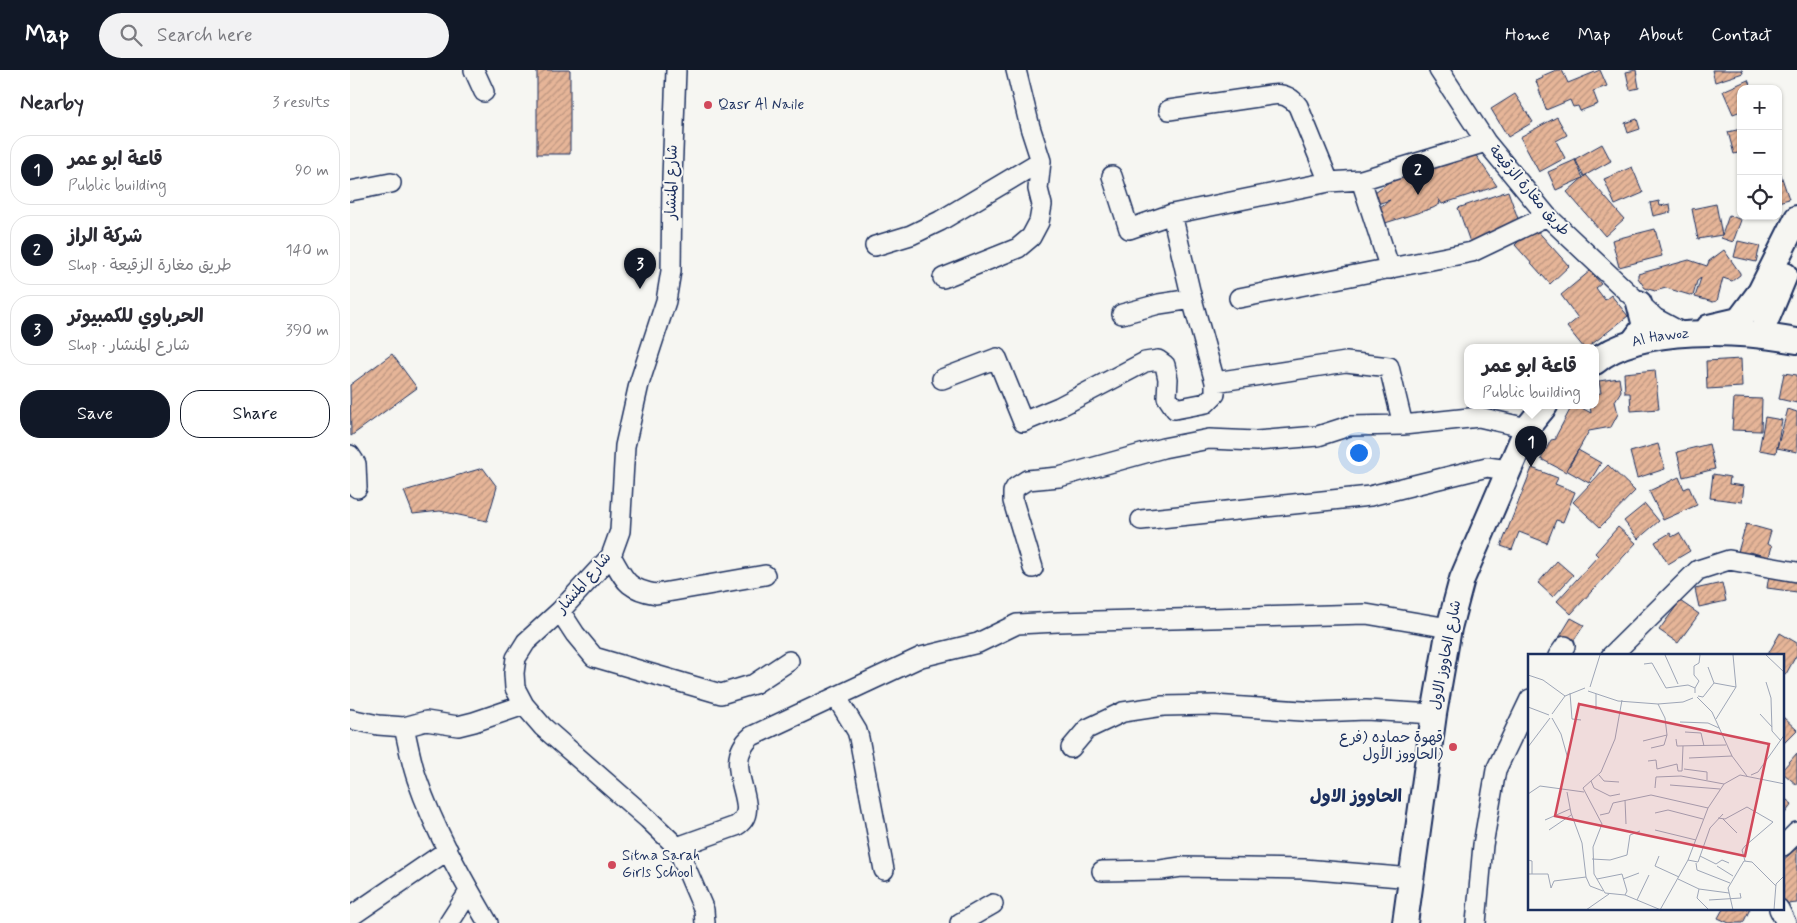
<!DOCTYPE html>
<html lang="en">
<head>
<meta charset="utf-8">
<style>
  :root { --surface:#fff; --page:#f2f2f3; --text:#2b2b33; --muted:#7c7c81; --line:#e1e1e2; --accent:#111827 }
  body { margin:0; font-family:Mynerve,"Playpen Sans Arabic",sans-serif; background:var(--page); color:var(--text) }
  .controls { position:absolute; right:15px; top:15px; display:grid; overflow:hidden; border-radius:10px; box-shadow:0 1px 4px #0004 }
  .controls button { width:45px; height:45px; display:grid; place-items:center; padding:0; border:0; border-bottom:1px solid var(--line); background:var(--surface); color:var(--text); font:25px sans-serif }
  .you { position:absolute; left:1008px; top:382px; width:18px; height:18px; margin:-12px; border:4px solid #fff; border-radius:50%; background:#1a73e8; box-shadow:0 0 0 8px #1a73e833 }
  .badge { display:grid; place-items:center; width:32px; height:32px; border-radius:50%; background:var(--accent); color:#fff; font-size:16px; font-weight:700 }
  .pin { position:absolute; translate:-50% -41px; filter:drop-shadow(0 1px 2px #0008) }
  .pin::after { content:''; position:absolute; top:26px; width:18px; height:15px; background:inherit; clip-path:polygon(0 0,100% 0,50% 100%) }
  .popup { position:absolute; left:1114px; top:274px; width:135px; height:65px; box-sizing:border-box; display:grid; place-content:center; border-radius:10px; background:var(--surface); filter:drop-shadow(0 1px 4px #0005); font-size:16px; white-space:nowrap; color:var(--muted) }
  .popup b { font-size:19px; color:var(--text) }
  .popup::after { content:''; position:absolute; left:50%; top:100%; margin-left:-10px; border:10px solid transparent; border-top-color:var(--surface) }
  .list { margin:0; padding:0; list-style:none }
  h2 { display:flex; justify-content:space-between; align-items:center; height:65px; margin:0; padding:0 20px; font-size:21px }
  h2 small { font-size:16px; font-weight:400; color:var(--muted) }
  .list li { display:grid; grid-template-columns:32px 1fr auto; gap:15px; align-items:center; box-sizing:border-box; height:70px; margin:0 10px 10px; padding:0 10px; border:1px solid var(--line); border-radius:20px }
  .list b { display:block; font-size:19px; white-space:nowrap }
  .list p { margin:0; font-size:16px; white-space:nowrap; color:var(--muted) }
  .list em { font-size:16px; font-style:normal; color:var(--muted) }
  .actions { display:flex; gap:10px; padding:15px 20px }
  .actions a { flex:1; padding:11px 0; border:1px solid var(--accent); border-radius:20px; text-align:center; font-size:18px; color:var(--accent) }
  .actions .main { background:var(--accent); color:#fff }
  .icon { flex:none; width:28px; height:28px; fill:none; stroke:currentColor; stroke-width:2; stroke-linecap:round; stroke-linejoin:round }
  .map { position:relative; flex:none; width:1447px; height:853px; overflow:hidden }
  header { display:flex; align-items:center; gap:30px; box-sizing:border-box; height:70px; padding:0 25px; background:var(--accent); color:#fff }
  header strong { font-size:24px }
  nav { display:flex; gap:28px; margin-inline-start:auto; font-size:18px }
  .search { width:350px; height:45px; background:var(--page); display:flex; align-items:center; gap:12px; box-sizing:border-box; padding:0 18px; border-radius:28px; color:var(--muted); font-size:19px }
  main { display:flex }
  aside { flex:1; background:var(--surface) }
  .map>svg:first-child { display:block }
  .building { fill:url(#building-hatch); stroke:#1b2f5e }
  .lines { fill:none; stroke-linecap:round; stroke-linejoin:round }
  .minor-casing { stroke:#1b2f5e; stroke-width:22 }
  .major-casing { stroke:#1b2f5e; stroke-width:28 }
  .minor { stroke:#f6f6f2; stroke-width:19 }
  .major { stroke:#f6f6f2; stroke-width:24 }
  .poi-dot { fill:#d1495b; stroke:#f6f6f2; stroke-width:2 }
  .labels { text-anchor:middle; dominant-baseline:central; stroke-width:4; stroke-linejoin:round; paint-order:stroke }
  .poi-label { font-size:15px; fill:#1b2f5e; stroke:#f6f6f2; text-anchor:start }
  .street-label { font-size:15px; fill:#1b2f5e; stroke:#f6f6f2 }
  .quarter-label { font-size:18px; font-weight:bold; fill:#1b2f5e; stroke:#f6f6f2 }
  .inset-road { fill:none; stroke:#9ea6b7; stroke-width:1 }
  .view { fill:#d1495b; fill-opacity:0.15; stroke:#d1495b; stroke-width:2.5 }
  .inset-edge { fill:none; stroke:#1b2f5e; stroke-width:2.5 }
</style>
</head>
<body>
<header>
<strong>Map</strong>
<div class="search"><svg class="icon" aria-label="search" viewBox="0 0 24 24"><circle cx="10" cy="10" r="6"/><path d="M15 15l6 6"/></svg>Search here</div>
<nav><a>Home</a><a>Map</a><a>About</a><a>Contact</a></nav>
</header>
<main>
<aside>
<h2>Nearby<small>3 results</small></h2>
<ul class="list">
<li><span class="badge">1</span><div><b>قاعة ابو عمر</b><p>Public building</p></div><em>90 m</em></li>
<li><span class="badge">2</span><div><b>شركة الراز</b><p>Shop · طريق مغارة الزقيعة</p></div><em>140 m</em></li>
<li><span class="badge">3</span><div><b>الحرباوي للكمبيوتر</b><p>Shop · شارع المنشار</p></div><em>390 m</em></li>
</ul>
<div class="actions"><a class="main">Save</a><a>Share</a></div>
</aside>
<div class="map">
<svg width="1447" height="853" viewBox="0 0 1447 853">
  <defs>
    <pattern id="building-hatch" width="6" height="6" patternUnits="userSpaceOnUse" patternTransform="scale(1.25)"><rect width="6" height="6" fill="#e6b598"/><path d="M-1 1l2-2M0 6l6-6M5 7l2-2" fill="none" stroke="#ba947f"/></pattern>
  </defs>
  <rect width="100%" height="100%" fill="#f6f6f2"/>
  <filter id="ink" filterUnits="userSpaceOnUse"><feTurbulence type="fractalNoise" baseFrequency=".02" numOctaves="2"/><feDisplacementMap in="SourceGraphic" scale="10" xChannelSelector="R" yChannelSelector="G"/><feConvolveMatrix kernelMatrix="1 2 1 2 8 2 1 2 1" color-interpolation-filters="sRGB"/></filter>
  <g filter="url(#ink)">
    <path class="building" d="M 187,0 L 220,0 L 220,84 L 187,84 Z
      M 1206,0 L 1212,0 L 1218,13 L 1250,0 L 1257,16 L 1243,21 L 1248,34 L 1230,41 L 1228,36 L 1223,37 L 1220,30 L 1196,40 L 1186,11 L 1193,8 L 1192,6 Z
      M 1286,0 L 1289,18 L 1280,20 L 1276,2 Z
      M 1362,0 L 1392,0 L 1393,3 L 1365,12 Z
      M 1398,10 L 1402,19 L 1391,19 L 1391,41 L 1383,44 L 1373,21 Z
      M 1165,24 L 1183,52 L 1158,67 L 1141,39 Z
      M 1207,47 L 1217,65 L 1206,71 L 1215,88 L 1189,102 L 1170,67 Z
      M 1287,49 L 1290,59 L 1278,63 L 1275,53 Z
      M 1391,59 L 1391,82 L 1384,84 L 1378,62 Z
      M 1252,74 L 1261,91 L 1234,106 L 1225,89 Z
      M 1125,84 L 1147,116 L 1092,134 L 1088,128 L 1090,134 L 1083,138 L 1032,154 L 1027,139 L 1040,130 L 1027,134 L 1022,124 L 1039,112 Z
      M 1225,90 L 1233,108 L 1206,120 L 1198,102 Z
      M 1282,97 L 1293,123 L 1265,135 L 1254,109 Z
      M 1429,99 L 1439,129 L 1428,132 L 1428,100 Z
      M 1236,105 L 1274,149 L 1255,166 L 1217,122 Z
      M 1158,121 L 1171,157 L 1121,175 L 1108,138 Z
      M 1309,131 L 1310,136 L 1320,134 L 1321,142 L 1303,146 L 1300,133 Z
      M 1366,134 L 1372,165 L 1348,169 L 1342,139 Z
      M 1379,145 L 1391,150 L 1383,172 L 1371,168 Z
      M 1184,157 L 1219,196 L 1200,214 L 1165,175 Z
      M 1305,159 L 1312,186 L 1269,197 L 1262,170 Z
      M 1388,171 L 1410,176 L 1406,192 L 1384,187 Z
      M 1374,180 L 1390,203 L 1390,205 L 1382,211 L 1373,208 L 1367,231 L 1363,232 L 1345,227 L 1351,208 L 1347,211 L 1343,226 L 1316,218 L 1305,221 L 1295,218 L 1288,208 L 1288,204 L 1339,190 L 1357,196 L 1359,191 Z
      M 1240,201 L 1251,214 L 1246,218 L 1255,230 L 1261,225 L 1278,246 L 1237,278 L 1234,278 L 1217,257 L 1228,248 L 1211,225 Z
      M 42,284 L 67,318 L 1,366 L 0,315 Z
      M 1391,289 L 1392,317 L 1357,319 L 1356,291 Z
      M 1305,300 L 1309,339 L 1281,341 L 1280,323 L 1275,323 L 1274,303 Z
      M 1434,303 L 1447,305 L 1447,333 L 1429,329 Z
      M 1269,308 L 1271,321 L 1265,331 L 1268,344 L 1261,357 L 1239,361 L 1216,402 L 1191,389 L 1201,370 L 1206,369 L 1206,366 L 1222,336 L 1228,336 L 1241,343 L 1240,336 L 1245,336 L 1245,324 L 1251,323 L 1249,311 Z
      M 1384,328 L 1412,329 L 1411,361 L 1382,360 Z
      M 1438,339 L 1447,342 L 1447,382 L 1427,378 Z
      M 1415,347 L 1432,350 L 1426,383 L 1409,380 Z
      M 1308,374 L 1315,399 L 1287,408 L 1280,382 Z
      M 1359,374 L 1365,399 L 1333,407 L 1327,382 Z
      M 1228,380 L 1251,393 L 1239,413 L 1216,400 Z
      M 1258,395 L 1285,421 L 1250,457 L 1223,432 Z
      M 133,398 L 147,417 L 137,451 L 90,441 L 63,444 L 54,421 Z
      M 1182,398 L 1208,408 L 1205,414 L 1225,422 L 1213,452 L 1206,450 L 1197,473 L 1169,462 L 1162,480 L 1151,476 Z
      M 1363,404 L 1380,407 L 1379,414 L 1394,416 L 1392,432 L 1360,428 Z
      M 1329,407 L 1334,419 L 1339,417 L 1347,435 L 1313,450 L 1299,421 Z
      M 1295,434 L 1309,451 L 1288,469 L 1274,451 Z
      M 1396,454 L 1421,461 L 1417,474 L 1422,476 L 1419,487 L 1399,482 L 1398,485 L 1388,482 Z
      M 1268,457 L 1286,473 L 1221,544 L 1207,531 L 1248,486 L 1245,483 Z
      M 1320,463 L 1322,467 L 1329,463 L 1340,481 L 1318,494 L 1305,472 Z
      M 1207,491 L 1223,505 L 1203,527 L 1188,513 Z
      M 1421,491 L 1447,495 L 1447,522 L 1417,518 Z
      M 1372,513 L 1376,531 L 1349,537 L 1345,519 Z
      M 1330,531 L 1349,544 L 1328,573 L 1309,560 Z
      M 1221,548 L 1234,555 L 1219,578 L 1207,571 Z
      M 1430,563 L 1447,573 L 1447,584 L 1436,604 L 1433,602 L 1433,586 L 1417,586 Z
      M 1433,647 L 1447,660 L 1433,674 Z
      M 1447,683 L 1447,715 L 1433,703 L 1433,699 Z
      M 1433,727 L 1442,734 L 1433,746 Z
      M 1447,778 L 1447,833 L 1437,834 L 1433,829 L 1433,790 Z
      M 1373,839 L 1400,839 L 1393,853 L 1379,853 L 1368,848 Z"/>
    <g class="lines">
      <defs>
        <path id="minor" d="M 124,0 L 134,22
          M 326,0 L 322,108 L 321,201 L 316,231 L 289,314 L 275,376 L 270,461 L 261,486 L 210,541 L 176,572 L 166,588 L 164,603 L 165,618 L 174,635 L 193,657 L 298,749 L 327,777 L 354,840 L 355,853
          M 1089,0 L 1136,72 L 1197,146 L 1305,248 L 1333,263
          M 819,40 L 921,25 C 933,23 941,27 948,36 L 979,112
          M 762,106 L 779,159 L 822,144 L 979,112 L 1011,110 L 1136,72
          M 1011,110 L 1040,199
          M 0,121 L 41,113
          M 525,176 L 561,165 L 590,151 L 691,91
          M 593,208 L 668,178 L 681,167 L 689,152 L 692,135 L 688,119 L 691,91 L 680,57 L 666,0
          M 889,228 L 1122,182 L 1197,146
          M 772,244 L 809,234 L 842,229
          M 592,309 L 647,288 L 673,352 L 709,337 L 795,292 L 808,290 L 815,295 L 818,309 L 817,327 L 825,339 L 856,333 L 865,324 L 865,312 L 842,229 L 822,144
          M 865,312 L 996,292 L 1039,297 L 1053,355
          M 0,385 L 6,394 L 7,418
          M 791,450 L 1020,426 L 1137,397 L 1158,400
          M 261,486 C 275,510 276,519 306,524 L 415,505
          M 683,498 L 663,431 L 663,422 L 666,417 L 677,410 L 709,407 L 813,378 L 859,369 L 906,371 L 968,366 L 999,356 L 1053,355 L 1129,347 L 1177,358
          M 210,541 L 225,564 L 244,587 L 371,624 L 404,614 L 439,591
          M 1208,586 L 1215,576
          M 1261,586 L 1348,500 L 1379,490 L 1447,502
          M 487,628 L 507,661 L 509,668 L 534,800
          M 0,649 L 28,655 L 54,657 L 76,651 L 108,656 L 124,652 L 174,635
          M 54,657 C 58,674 61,692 67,709 C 84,759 111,807 138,853
          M 721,678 L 737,659 L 773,642 L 813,636 L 864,635 L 967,642 L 1016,640 L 1084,644
          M 1433,776 L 1447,762
          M 327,777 L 386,756 C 417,738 366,696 402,666 L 571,587 L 628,573 L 667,554 L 708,552 L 1016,544 L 1099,558
          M 752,801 L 811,800 L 831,797 L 954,799 L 1062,808
          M 1429,839 L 1436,853
          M 0,847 L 98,780
          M 99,853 L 119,822
          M 610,853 L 643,834
          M 1126,853 L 1133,775 L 1146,700 L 1180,629"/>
        <g id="major">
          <path d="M 1359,257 L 1389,250 L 1410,222 L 1447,148"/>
          <path d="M 1410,265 L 1435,205"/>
          <path d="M 1283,272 L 1295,256 L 1289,233"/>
          <path id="s1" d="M 1245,292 C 1290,254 1392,261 1447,271"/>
          <path d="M 1055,853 L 1084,644 L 1099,558 L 1112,509 L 1177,358 L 1195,336"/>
        </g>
      </defs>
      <use href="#minor" class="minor-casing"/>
      <use href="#major" class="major-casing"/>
      <use href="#minor" class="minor"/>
      <use href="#major" class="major"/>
    </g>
  </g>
  <g class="poi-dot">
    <circle cx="358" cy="35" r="5"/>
    <circle cx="1103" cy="677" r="5"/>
    <circle cx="262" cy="795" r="5"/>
  </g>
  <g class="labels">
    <g class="poi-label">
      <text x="368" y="35">Qasr Al Naile</text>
      <text x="1093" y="668" text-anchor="end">قهوة حماده (فرع<tspan x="1093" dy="17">الحاووز الأول)</tspan></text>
      <text x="272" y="786">Sitna Sarah<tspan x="272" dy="17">Girls School</tspan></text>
    </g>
    <g class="street-label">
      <text transform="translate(322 112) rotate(-89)">شارع المنشار</text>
      <text transform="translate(1179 121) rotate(49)">طريق مغارة الزقيعة</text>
      <text stroke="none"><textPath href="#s1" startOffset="71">Al Hawoz</textPath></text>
      <text transform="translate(234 513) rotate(-49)">شارع المنشار</text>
      <text transform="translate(1096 585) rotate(-79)">شارع الحاووز الاول</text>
    </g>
    <g class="quarter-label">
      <text x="1006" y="727">الحاووز الاول</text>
    </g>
  </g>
  <g transform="translate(1178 584)">
    <rect width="256" height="256" fill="#f6f6f2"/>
    <path class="inset-road" d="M 137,1 L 150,30M 238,1 L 257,19M 116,10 L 124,9 L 138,34 L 160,31 L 167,34 L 167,39M 180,13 L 186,29 L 208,33M 0,21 L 15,26 L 37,42M 238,28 L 243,44 L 244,77 L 253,87M 62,33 L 72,1M 167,34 L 171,27 L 166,21 L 166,12 L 171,9 L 172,1M 60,37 L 90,47 L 130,50 L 155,48 L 165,44M 42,39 L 44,65 L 53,66M 170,42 L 175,43 L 186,29M 169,43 L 184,58 L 204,102 L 219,122M 94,46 L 87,85 L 73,118 L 55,134 L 74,170 L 65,193 L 66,220 L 77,239 L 97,241 L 133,256M 0,53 L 21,61M 68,56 L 68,40M 24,60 L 37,42 L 57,34M 232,60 L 244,73M 24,64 L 33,80 L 40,105M 188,65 L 208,33 L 205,1M 152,68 L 180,69 L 191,74M 157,78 L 173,79 L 176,92M 148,85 L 149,92 L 198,91M 115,87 L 139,81M 0,93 L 22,64M 123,94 L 136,91 L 139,81 L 137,64 L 130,50M 161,104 L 204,102M 120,107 L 128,106 L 129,115 L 149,110 L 150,117 L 154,117 L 155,92M 156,115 L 179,118 L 179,126M 71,121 L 76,127 L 91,128M 223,121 L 230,118 L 257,80M 63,127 L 66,134 L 82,142 L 92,140M 142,131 L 192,135M 127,134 L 128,123 L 153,122 L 196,130M 39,138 L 43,159 L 54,189 L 58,223 L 62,232 L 75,237M 0,140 L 12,132 L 56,138M 97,146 L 98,170M 127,159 L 140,156 L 175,165M 72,161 L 81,159 L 85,149 L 123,141 L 180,154M 190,164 L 197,165 L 219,153 L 245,168 L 217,192 L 214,196 L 217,207M 195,165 L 209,179M 17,166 L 42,155M 21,176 L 43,161M 127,176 L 168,186M 131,202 L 127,212 L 151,223M 172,202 L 188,210 L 194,206 L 201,209M 64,205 L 82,206 L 99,201 L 102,181 L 112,177M 0,206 L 4,207 L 4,220M 160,206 L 170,208 L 182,174 L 195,160M 168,209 L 169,216 L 202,229M 189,212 L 205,222M 0,220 L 20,220 L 23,234 L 26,227 L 58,223M 69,225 L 94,220 L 99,237 L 97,241M 95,225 L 111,219M 150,225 L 171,235 L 201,239M 171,235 L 169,244 L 181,256M 109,246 L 121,221M 181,246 L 213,244 L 212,239M 58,256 L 81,240M 132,256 L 160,206 L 180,154 L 196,130 L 212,121 L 257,130M 205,256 L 200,234 L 216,207 L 224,208 L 248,232M 246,256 L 248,230 L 257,221"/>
    <path class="view" d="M 51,50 L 241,90 L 217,202 L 27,162 Z"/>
    <rect width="256" height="256" class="inset-edge"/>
  </g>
</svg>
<div class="controls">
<button>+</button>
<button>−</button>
<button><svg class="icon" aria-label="locate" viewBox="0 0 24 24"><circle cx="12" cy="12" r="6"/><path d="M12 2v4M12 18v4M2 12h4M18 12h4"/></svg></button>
</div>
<div class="you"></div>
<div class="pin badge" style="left:1181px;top:397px">1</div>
<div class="popup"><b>قاعة ابو عمر</b>Public building</div>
<div class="pin badge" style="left:1068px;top:125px">2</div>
<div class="pin badge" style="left:290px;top:219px">3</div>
</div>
</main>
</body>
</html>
